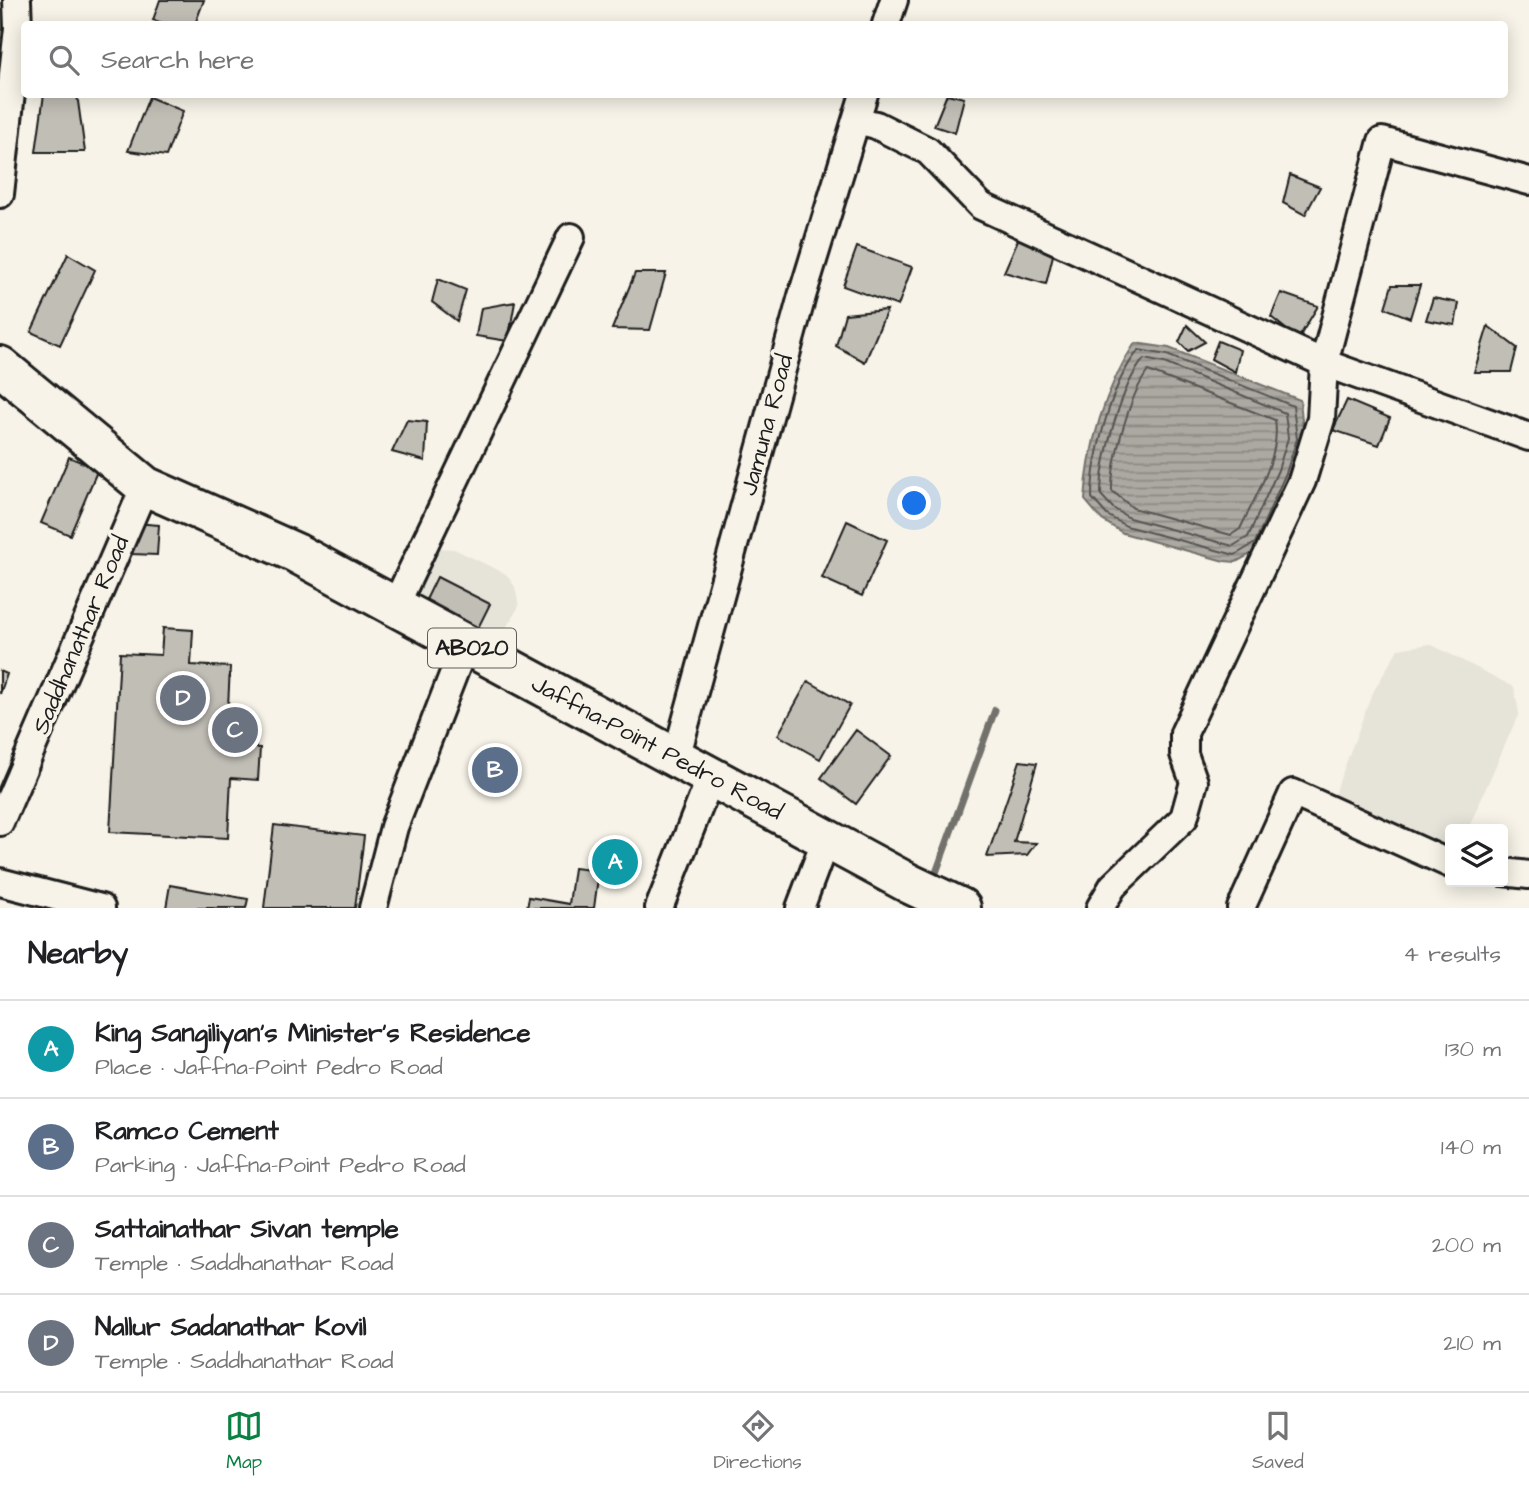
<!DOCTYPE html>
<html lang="en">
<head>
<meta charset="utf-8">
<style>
  :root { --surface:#fff; --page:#f6f6f6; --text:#202124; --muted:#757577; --line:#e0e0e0; --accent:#0b8043 }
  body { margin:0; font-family:"Architects Daughter",sans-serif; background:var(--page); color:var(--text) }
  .controls { position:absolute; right:21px; bottom:21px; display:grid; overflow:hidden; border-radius:7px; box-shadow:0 4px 18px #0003 }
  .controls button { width:63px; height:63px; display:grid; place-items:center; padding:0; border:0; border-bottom:2px solid var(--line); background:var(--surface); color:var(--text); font:35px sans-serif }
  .you { position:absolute; left:915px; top:504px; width:24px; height:24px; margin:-18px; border:5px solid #fff; border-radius:50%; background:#1a73e8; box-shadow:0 0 0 10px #1a73e833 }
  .badge { display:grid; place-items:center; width:46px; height:46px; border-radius:50%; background:var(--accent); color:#fff; font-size:23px; font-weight:700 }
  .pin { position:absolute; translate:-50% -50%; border:4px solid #fff; box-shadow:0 2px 7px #0006 }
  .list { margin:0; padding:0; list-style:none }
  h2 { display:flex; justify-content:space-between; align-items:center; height:91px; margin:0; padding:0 28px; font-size:30px }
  h2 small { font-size:23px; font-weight:400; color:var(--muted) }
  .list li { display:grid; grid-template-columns:46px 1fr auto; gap:21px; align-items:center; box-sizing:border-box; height:98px; padding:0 28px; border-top:2px solid var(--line) }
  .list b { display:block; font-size:26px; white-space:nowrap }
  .list p { margin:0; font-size:23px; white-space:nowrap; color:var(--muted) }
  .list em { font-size:23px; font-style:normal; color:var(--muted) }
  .icon { flex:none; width:38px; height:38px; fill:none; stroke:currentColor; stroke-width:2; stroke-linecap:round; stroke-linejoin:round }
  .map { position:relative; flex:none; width:1529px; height:908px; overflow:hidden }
  .search { position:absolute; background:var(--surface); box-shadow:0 4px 18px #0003; left:21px; right:21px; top:21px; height:77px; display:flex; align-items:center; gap:18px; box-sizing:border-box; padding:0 24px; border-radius:7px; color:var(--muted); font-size:26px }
  .sheet { height:483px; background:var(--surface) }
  nav { display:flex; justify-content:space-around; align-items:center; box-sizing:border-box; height:98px; border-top:2px solid var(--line); background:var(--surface); font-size:19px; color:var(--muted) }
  nav a { display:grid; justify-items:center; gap:4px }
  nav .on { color:var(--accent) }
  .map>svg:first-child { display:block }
  .built { fill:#e6e3d9 }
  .water { fill:url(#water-rules); stroke:#72716c; stroke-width:2 }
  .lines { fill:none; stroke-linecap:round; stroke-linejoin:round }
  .shore { stroke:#565452; stroke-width:2 }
  .stream { stroke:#72716c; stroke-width:7 }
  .building { fill:#c0beb5; stroke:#1c1c1c; stroke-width:2 }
  .street-casing { stroke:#1c1c1c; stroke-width:32 }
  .primary-casing { stroke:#1c1c1c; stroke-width:44 }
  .street { stroke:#f7f3e8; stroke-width:26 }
  .primary { stroke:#f7f3e8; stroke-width:38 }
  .labels { text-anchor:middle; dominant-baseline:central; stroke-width:7; stroke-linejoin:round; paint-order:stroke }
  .shield { fill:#f7f3e8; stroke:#5e5c59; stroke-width:2 }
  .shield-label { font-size:23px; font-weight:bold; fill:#1c1c1c }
  .street-label { font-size:24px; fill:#1c1c1c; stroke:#f7f3e8 }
</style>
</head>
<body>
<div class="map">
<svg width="1529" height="908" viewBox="0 0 1529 908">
  <defs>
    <pattern id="water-rules" width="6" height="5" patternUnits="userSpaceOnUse" patternTransform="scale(1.75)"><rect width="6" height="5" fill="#aca9a2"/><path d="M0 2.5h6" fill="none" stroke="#8b8983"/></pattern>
  </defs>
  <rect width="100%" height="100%" fill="#f7f3e8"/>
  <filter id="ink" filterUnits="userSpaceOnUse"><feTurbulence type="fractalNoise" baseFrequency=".0143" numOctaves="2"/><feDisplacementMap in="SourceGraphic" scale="14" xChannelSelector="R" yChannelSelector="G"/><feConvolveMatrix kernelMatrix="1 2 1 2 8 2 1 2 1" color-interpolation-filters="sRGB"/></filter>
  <g filter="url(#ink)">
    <path class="built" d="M 439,548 L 454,549 L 506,574 L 515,587 L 519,606 L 489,657 L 395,606 Z
      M 1430,644 L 1514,687 L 1519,713 L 1468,829 L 1450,829 L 1450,851 L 1333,812 L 1334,795 L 1372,694 L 1398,649 Z"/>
    <path class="water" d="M 1135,343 L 1169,348 L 1300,400 L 1304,440 L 1293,475 L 1260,549 L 1236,562 L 1224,561 L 1123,533 L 1102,520 L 1085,500 C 1088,446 1105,388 1135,343 Z"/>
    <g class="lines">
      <path class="shore" d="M 1139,350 L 1167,355 L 1293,406 L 1297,439 L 1286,473 L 1255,543 L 1235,555 L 1126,526 L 1107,515 L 1092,498 C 1092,458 1112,380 1139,350 Z
        M 1144,359 L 1164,363 L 1285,413 L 1288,438 L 1278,470 L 1248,537 L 1233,546 L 1129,518 L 1113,508 L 1101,495 C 1101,460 1121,385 1144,359 Z
        M 1148,371 L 1275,420 C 1281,456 1255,497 1240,529 L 1231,535 L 1133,508 L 1112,491 C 1111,462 1130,394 1148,371 Z"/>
      <path class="stream" d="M 933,881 L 995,710"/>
    </g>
    <path class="building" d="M 160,0 L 204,0 L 195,24 L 166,24 L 153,20 Z
      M 44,94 L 77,94 L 85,152 L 36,152 Z
      M 947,94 L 964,98 L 955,133 L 934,126 Z
      M 149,97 L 183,111 L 166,156 L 128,151 Z
      M 1290,175 L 1320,187 L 1305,215 L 1283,203 Z
      M 1020,235 L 1056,243 L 1046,284 L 1004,272 Z
      M 857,247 L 912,267 L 898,306 L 843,286 Z
      M 68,254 L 95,270 L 60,345 L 31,332 Z
      M 635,273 L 666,273 L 650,330 L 612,329 Z
      M 438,279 L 466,290 L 457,321 L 432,302 Z
      M 1392,285 L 1420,285 L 1410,318 L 1385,308 Z
      M 1281,293 L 1318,306 L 1298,339 L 1271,317 Z
      M 1433,298 L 1459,303 L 1455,325 L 1426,320 Z
      M 515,302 L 508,341 L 476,336 L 481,308 Z
      M 887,310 L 865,362 L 836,346 L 845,314 Z
      M 1187,325 L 1205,342 L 1188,351 L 1179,342 Z
      M 1488,326 L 1517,348 L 1511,372 L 1474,372 Z
      M 1218,341 L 1240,350 L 1235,372 L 1211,359 Z
      M 1347,400 L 1390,418 L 1379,445 L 1333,430 Z
      M 407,420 L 427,422 L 425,461 L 392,452 Z
      M 69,457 L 98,469 L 70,535 L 41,523 Z
      M 847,521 L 887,540 L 862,596 L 822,578 Z
      M 134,523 L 159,525 L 157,555 L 132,554 Z
      M 437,577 L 490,604 L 475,634 L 422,608 Z
      M 163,628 L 193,630 L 191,665 L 230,667 L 226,746 L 260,748 L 258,780 L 231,778 L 228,838 L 110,832 L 120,653 L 161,655 Z
      M 0,671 L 7,674 L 0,694 Z
      M 808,681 L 850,705 L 820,759 L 778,735 Z
      M 856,730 L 891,756 L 856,804 L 821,778 Z
      M 1020,761 L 1037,763 L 1014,842 L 1036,843 L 1027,855 L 987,857 Z
      M 274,825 L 364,836 L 355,908 L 264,908 Z
      M 574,868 L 599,871 L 594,908 L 527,908 L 529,897 L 569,904 Z
      M 170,885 L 248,899 L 246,908 L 166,908 Z"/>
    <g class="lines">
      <defs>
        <path id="street" d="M 886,24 L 894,0
          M 856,120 L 876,125 L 928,151 L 981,206 L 1324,363 L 1529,437
          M 0,194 L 18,28 L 17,0
          M 395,606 L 571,237
          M 676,758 L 802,296 L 864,94
          M 0,822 L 145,486
          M 1503,872 L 1529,875
          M 0,882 L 101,908
          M 373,908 L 394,827 L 465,644
          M 659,908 L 711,777
          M 800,908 L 826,839
          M 1100,908 L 1113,886 L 1184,818 L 1194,782 L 1184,754 L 1184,733 L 1302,481 L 1321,419 L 1324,363 L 1382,141 L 1529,181
          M 1241,908 L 1293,793 L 1450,864"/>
        <path id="primary" d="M 0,366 L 145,486 L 296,553 L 910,884 L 961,908"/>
      </defs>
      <use href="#street" class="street-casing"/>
      <use href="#primary" class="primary-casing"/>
      <use href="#street" class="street"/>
      <use href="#primary" class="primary"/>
    </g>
  </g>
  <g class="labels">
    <rect class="shield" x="428" y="628.5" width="88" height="39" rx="5"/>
    <g class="shield-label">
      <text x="472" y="648">AB020</text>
    </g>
    <g class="street-label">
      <text transform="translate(767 425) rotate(-75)">Jamuna Road</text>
      <text transform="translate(81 635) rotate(-67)">Saddhanathar Road</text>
      <text transform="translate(657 748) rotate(28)">Jaffna-Point Pedro Road</text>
    </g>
  </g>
</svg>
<div class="controls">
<button><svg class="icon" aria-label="layers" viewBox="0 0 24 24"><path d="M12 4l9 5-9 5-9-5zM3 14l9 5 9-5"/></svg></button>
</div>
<div class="you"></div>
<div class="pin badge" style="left:615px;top:862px;background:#0f9aa8">A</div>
<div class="pin badge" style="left:495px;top:770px;background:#5c6f8a">B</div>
<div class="pin badge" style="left:235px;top:730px;background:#6b7280">C</div>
<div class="pin badge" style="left:183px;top:698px;background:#6b7280">D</div>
<div class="search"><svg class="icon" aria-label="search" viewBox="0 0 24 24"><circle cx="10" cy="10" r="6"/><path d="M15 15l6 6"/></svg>Search here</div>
</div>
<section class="sheet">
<h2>Nearby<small>4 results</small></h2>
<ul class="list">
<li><span class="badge" style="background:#0f9aa8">A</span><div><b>King Sangiliyan's Minister's Residence</b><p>Place · Jaffna-Point Pedro Road</p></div><em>130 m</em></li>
<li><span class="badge" style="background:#5c6f8a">B</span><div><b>Ramco Cement</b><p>Parking · Jaffna-Point Pedro Road</p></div><em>140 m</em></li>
<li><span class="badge" style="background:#6b7280">C</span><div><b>Sattainathar Sivan temple</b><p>Temple · Saddhanathar Road</p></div><em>200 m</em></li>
<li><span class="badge" style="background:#6b7280">D</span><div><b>Nallur Sadanathar Kovil</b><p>Temple · Saddhanathar Road</p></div><em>210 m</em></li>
</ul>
</section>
<nav>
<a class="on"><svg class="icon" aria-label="map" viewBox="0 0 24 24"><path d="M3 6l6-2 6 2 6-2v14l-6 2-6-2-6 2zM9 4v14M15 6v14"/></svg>Map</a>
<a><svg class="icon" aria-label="directions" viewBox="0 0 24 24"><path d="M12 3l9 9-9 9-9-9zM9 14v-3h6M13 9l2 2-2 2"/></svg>Directions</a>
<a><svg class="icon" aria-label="saved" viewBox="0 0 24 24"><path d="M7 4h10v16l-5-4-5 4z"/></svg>Saved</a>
</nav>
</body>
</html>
